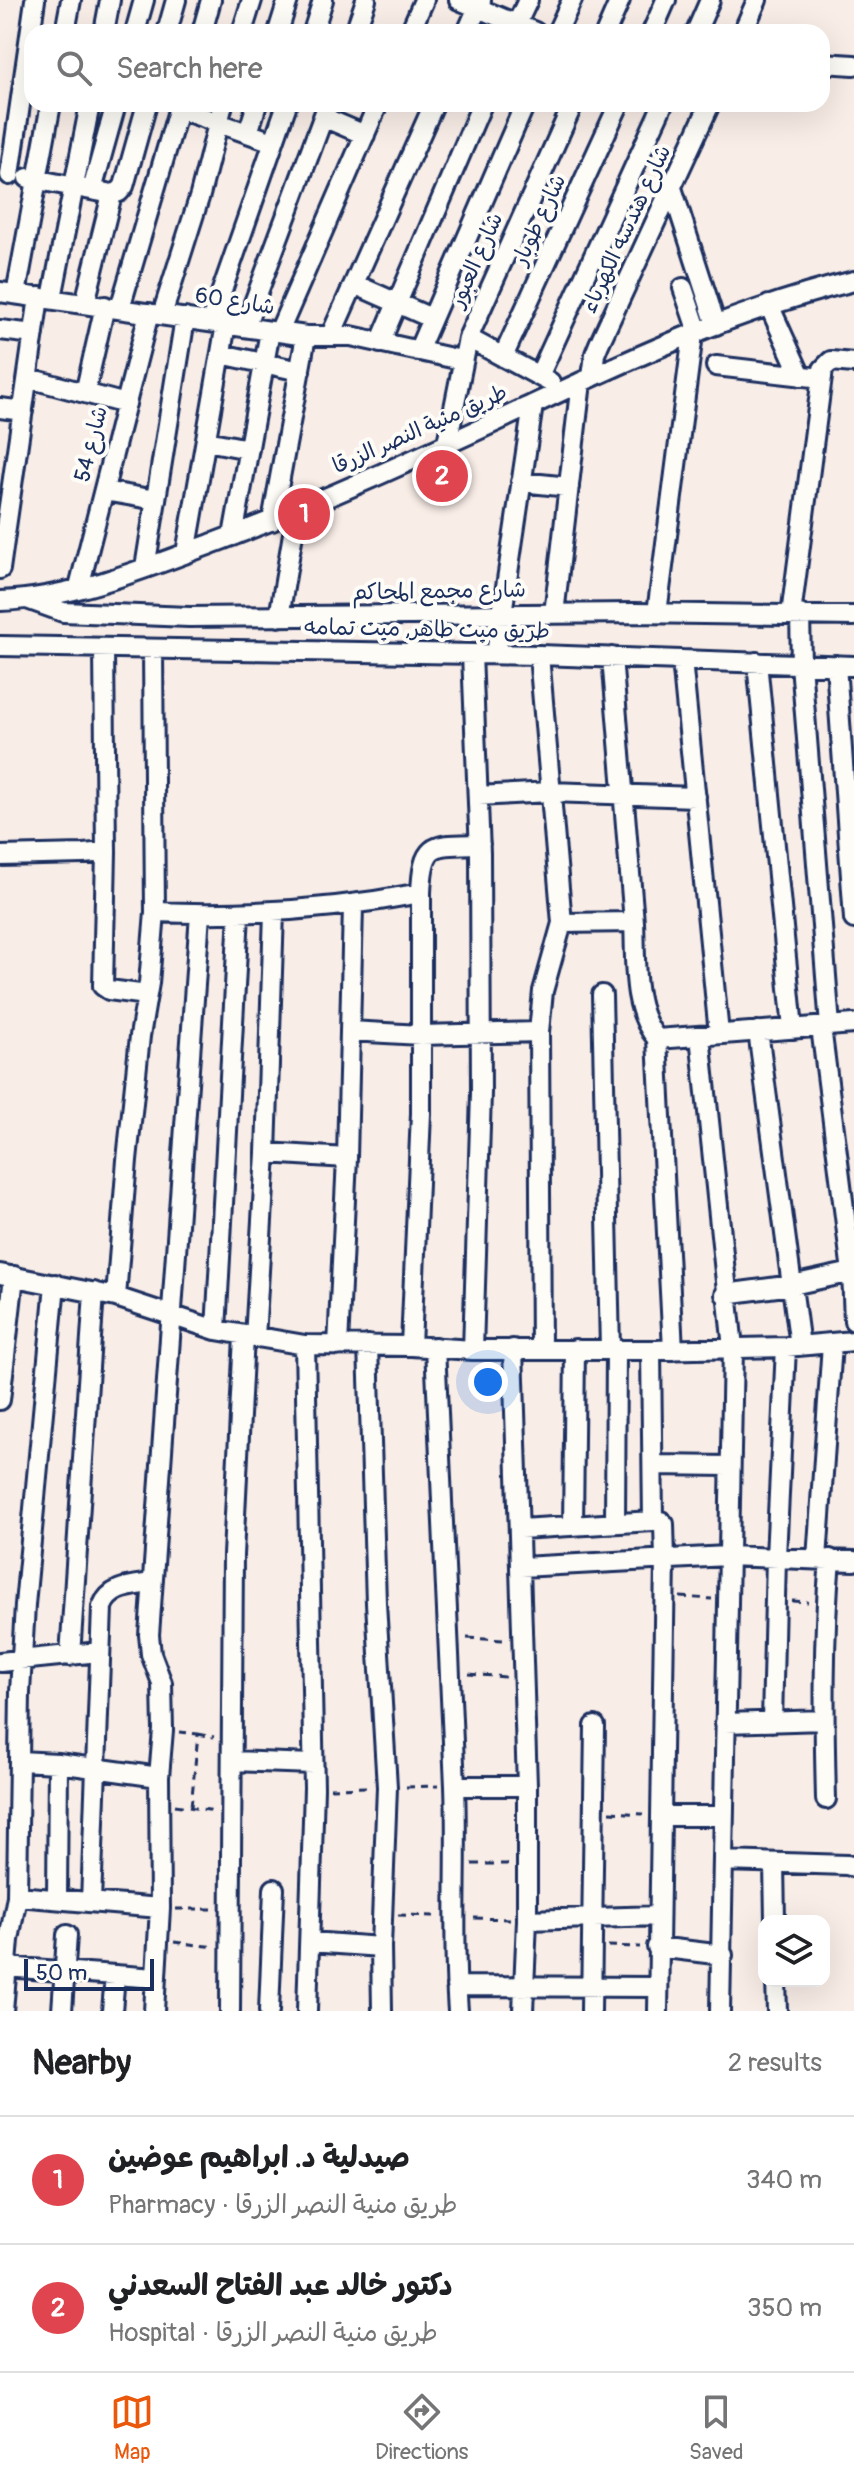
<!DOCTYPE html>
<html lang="en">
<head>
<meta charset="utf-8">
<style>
  :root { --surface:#fff; --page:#f6f6f6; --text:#202124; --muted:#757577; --line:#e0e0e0; --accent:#ea580c }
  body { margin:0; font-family:Pangolin,"Playpen Sans Arabic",sans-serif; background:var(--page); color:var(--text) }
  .controls { position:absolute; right:24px; bottom:24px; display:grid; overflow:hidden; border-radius:16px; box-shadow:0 8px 32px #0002 }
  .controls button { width:72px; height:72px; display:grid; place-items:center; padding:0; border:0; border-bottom:2px solid var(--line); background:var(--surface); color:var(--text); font:40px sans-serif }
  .scale { position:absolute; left:24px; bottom:20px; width:130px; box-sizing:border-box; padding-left:8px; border:4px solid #1b2f5e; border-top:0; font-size:22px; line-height:28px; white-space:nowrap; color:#1b2f5e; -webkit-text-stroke:6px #fdfcf7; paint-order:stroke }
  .you { position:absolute; left:488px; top:1382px; width:28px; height:28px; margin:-20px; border:6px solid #fff; border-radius:50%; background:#1a73e8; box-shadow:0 0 0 12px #1a73e833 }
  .badge { display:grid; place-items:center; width:52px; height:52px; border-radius:50%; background:var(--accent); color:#fff; font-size:26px; font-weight:700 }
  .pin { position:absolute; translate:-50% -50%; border:4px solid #fff; box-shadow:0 2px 8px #0006 }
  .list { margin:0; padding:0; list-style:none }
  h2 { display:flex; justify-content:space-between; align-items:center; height:104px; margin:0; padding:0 32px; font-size:34px }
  h2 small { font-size:26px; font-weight:400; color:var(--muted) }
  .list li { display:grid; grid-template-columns:52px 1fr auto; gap:24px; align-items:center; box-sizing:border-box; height:128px; padding:0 32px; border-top:2px solid var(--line) }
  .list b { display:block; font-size:30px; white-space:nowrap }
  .list p { margin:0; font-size:26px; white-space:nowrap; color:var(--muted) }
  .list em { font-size:26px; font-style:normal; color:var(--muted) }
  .icon { flex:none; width:44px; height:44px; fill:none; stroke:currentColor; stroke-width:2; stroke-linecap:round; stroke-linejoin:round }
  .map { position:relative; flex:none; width:854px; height:2011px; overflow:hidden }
  .search { position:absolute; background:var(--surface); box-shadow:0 8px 32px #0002; left:24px; right:24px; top:24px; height:88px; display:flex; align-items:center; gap:20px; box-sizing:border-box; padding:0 28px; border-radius:24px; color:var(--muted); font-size:30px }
  .sheet { height:360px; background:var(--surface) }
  nav { display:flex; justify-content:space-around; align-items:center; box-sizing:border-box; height:112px; border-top:2px solid var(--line); background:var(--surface); font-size:22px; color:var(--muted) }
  nav a { display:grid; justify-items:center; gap:4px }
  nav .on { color:var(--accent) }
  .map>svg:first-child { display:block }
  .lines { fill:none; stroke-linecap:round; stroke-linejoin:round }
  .minor-casing { stroke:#1b2f5e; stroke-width:24 }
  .path { stroke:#1b2f5e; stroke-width:3; stroke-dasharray:8 6; stroke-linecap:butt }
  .minor { stroke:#fdfcf7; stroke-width:18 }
  .labels { text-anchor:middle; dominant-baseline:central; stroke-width:8; stroke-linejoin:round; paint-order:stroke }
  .street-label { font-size:22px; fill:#1b2f5e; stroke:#fdfcf7 }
</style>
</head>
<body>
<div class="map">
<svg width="854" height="2011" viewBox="0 0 854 2011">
  <rect width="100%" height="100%" fill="#f9ede7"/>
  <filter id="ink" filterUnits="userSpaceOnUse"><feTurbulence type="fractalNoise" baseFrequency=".0125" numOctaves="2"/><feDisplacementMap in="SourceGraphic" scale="16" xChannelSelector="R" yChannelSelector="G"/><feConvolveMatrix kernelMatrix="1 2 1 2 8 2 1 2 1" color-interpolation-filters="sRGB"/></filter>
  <g filter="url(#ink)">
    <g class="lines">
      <defs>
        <path id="minor" d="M 459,0 L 535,32
          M 65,32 L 71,0
          M 104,32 L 110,0
          M 135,32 L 144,0
          M 167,32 L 176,0
          M 202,32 L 211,0
          M 242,32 L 252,0
          M 278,32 L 288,0
          M 313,32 L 323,0
          M 355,32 L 366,0
          M 410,32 L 424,0
          M 467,32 L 481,0
          M 513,32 L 528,0
          M 557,32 L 572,0
          M 606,32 L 620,0
          M 652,32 L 666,0
          M 696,32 L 710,0
          M 743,32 L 757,0
          M 822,63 L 854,65
          M 179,109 L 273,142
          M 323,117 L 365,135
          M 248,133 L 257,104
          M 10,175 L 35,0
          M 28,178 L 112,194
          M 672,188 L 716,325
          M 92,190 L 116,104
          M 112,194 L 119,192 L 124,186 L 147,104
          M 354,284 L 431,318
          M 683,288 L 698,332
          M 0,292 L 306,336 L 351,336 L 461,360
          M 16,294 L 51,104
          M 52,298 L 90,104
          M 85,303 L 112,194
          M 769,305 L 801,376
          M 120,308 L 180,104
          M 162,315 L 200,195 L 223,104
          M 211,322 L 287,104
          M 245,327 L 328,104
          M 0,330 L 34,334
          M 279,332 L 378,104
          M 331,335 L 434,104
          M 468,338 L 550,382
          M 380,343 L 482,104
          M 418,351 L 525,104
          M 221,354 L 300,371
          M 503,357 L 619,104
          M 716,366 L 822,378
          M 539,376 L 663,104
          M 592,377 L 595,354 L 599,344 L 710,104
          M 28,378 L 126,404
          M 85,393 L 105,306
          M 0,408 L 23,411
          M 206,441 L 249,449
          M 447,443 L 468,338 L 573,104
          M 521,482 L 569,487
          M 104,491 L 156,500
          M 272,521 L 306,336
          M 233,536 L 270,331
          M 186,553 L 226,324
          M 145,568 L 185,318
          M 0,569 L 39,297
          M 79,587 L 149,313
          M 27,599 L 63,612 L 189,617 L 634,613 L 854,616
          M 0,601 C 73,598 147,568 216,542 C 323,502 428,453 532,405 C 636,356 742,308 854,281
          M 657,613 L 693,334
          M 554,614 L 581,382
          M 800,614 L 801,664 L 830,1026
          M 791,615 L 823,369 L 831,361 L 854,363
          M 279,617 L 297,510
          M 0,646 L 539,655 L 854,666
          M 104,649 L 106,852
          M 472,654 L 480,853 L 481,1093 L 473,1350
          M 496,654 L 533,405
          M 539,655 L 562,923 L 543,991 L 539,1032 L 541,1349
          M 682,660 L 719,1034
          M 757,662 L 793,1029
          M 836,665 L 854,919
          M 478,796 L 550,792 L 696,797
          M 0,856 L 83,854 L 106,852 L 103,986 L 109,990 L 147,995
          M 155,912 C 246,916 332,910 421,893 C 423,841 433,845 480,844
          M 634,922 C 636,961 631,1008 657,1039 L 673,1350
          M 562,923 L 634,922 L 612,657
          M 602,995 L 610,1349
          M 821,1027 L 852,1272 L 854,1321
          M 350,1031 L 421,1035 L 539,1032
          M 758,1031 L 800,1346
          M 700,1036 L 733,1348 L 720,2011
          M 657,1039 L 854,1024
          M 266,1153 L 347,1158
          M 0,1274 L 116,1297 L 216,1330 L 305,1345 L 411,1346 L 473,1350 L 651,1350 L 786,1347 L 854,1341
          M 725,1294 L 792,1285 L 852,1272
          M 116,1297 L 127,1160 L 140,1036 L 149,983 L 155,912 L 153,649
          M 216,1330 L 239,914
          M 255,1338 L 266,1153 L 274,912
          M 305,1345 L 314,1788 L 307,2011
          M 368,1345 L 376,1603 L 387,1787 L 381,1947 L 382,2011
          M 338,1346 L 347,1158 L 353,906
          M 411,1346 L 421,1113 L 421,893
          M 435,1347 C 441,1493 449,1640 455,1786 C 458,1861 452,1936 458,2011
          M 513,1349 L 527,1786 L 527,1920 L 523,2011
          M 651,1350 L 653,1521 L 661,1521 L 664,1524 L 665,1559 L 658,2011
          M 0,1400 L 14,1276
          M 654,1465 L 729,1466
          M 615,1523 L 616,1349
          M 573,1526 L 575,1349
          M 520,1529 L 653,1521
          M 817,1559 L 832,1344
          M 521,1567 L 727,1556 L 854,1561
          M 70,1656 L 94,1292
          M 0,1662 L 99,1652
          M 772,1722 L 776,1557 L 786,1347
          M 725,1723 L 824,1720
          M 19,1761 L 58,1763 L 159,1777
          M 233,1761 L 313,1764
          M 455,1786 L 527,1786
          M 826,1799 C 824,1719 823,1639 830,1559
          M 662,1816 L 723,1816
          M 723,1861 L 847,1865 L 854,1867
          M 774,1863 L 775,1921
          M 17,1896 L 160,1908
          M 57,1899 L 58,1763
          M 91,1902 L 102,1607 C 110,1586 132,1586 151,1583
          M 527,1920 L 659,1916
          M 310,1942 L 381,1947
          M 657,1947 L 723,1955
          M 5,1967 L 115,1975 L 112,2011
          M 115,1975 L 156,1978
          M 776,1981 L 777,2011
          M 456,1986 L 658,1987
          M 3,2011 L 9,1940 L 17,1896 L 20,1692 L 25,1605 L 55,1284
          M 62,2011 L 67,1935
          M 154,2011 L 160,1908 L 159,1777 L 163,1730 L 162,1683 L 151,1654 L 149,1635 L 200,914
          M 230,2011 L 233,1555 L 244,1336
          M 269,2011 L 274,1889
          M 591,2011 L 595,1726"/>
      </defs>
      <use href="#minor" class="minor-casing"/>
      <path class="path" d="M 680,1597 L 712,1599
        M 792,1601 L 808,1602
        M 467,1638 L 503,1640
        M 469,1674 L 505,1677
        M 179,1732 L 198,1734 L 191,1807
        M 198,1734 L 214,1737
        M 406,1787 L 438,1786
        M 330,1788 L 370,1787
        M 175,1805 L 215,1811
        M 610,1812 L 643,1814
        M 472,1864 L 509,1864
        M 176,1909 L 213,1909
        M 398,1915 L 439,1916
        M 474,1918 L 511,1919
        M 174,1942 L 215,1947
        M 608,1946 L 640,1947"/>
      <use href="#minor" class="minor"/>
    </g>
  </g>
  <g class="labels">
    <g class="street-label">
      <text transform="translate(539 220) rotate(-65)">شارع طوبار</text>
      <text transform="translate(626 229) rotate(-65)">شارع هندسه الكهرباء</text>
      <text transform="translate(476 260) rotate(-66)">شارع العبور</text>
      <text transform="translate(235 301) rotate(9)">شارع 60</text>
      <text transform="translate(420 429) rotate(-24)">طريق منية النصر الزرقا</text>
      <text transform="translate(91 444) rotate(-76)">شارع 54</text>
      <text transform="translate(439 591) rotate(-1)">شارع مجمع المحاكم</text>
      <text transform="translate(427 629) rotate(1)">طريق ميت طاهر, ميت تمامه</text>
    </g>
  </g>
</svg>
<div class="controls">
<button><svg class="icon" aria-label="layers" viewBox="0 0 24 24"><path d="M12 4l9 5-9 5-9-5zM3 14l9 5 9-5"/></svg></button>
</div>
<div class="scale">50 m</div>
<div class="you"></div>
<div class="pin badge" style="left:304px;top:514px;background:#e0444e">1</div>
<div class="pin badge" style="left:442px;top:476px;background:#e0444e">2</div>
<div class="search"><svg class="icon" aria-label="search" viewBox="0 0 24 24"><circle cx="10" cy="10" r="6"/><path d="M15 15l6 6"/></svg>Search here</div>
</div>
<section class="sheet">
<h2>Nearby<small>2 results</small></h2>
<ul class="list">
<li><span class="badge" style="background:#e0444e">1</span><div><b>صيدلية د. ابراهيم عوضين</b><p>Pharmacy · طريق منية النصر الزرقا</p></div><em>340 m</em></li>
<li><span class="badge" style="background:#e0444e">2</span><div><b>دكتور خالد عبد الفتاح السعدني</b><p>Hospital · طريق منية النصر الزرقا</p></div><em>350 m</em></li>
</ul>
</section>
<nav>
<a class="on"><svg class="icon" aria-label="map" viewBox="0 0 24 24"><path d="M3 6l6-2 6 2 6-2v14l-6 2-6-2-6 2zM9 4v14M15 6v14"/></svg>Map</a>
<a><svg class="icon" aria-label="directions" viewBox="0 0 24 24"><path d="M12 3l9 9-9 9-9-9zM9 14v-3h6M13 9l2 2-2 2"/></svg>Directions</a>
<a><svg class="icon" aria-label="saved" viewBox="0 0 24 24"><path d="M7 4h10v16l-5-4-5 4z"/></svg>Saved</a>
</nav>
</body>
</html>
